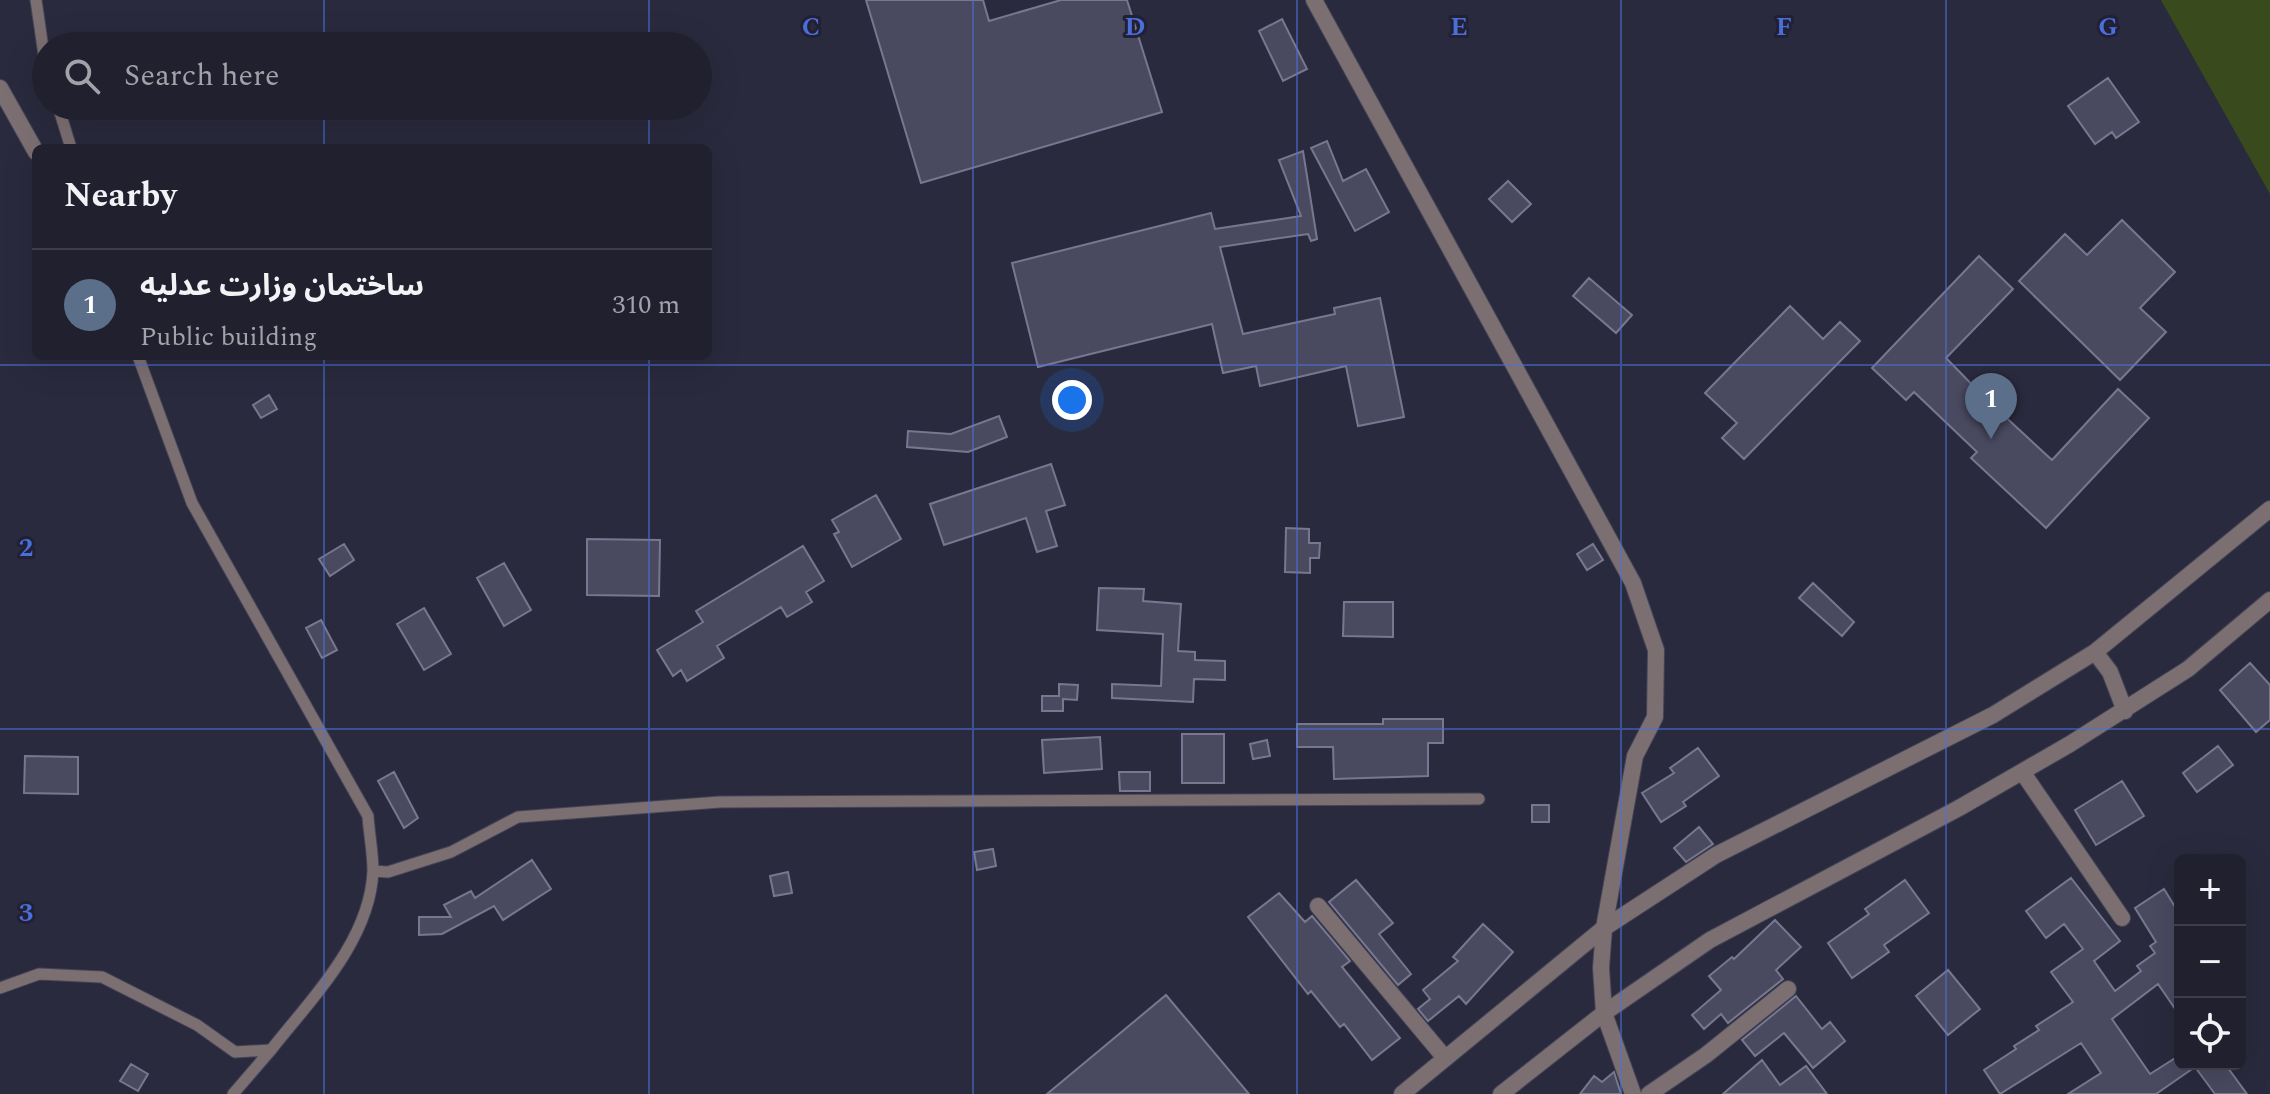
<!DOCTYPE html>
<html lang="en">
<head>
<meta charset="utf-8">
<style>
  :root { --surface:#20202e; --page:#282836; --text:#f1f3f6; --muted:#a2a3aa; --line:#3d3e4a; --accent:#b45309 }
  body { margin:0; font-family:Spectral,"Noto Sans Arabic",serif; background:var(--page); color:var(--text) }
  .controls { position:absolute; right:24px; bottom:24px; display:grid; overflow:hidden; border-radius:12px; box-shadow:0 8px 32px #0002 }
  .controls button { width:72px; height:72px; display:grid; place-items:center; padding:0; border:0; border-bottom:2px solid var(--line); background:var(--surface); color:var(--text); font:40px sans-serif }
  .you { position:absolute; left:1072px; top:400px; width:28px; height:28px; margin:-20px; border:6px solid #fff; border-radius:50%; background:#1a73e8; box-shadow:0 0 0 12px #1a73e833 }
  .badge { display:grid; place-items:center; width:52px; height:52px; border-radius:50%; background:var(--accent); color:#fff; font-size:26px; font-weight:700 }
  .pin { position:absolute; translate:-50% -66px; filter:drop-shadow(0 2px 4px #0008) }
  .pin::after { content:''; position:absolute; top:42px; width:28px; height:24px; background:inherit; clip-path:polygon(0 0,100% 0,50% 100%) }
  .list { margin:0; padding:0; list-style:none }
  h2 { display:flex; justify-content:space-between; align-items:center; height:104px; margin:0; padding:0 32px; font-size:34px }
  h2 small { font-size:26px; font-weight:400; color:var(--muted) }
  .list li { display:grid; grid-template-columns:52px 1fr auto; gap:24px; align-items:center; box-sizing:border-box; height:112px; padding:0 32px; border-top:2px solid var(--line) }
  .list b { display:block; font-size:30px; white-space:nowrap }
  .list p { margin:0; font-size:26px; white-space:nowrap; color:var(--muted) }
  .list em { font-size:26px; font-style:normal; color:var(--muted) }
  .icon { flex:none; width:44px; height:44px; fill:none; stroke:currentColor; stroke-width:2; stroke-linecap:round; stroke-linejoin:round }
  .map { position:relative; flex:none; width:2270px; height:1094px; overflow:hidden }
  .search { position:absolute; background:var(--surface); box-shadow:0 8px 32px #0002; left:32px; top:32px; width:680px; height:88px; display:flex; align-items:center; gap:20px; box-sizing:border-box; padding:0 28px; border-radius:44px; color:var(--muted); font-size:30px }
  .panel { position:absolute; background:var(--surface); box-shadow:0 8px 32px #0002; left:32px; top:144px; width:680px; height:216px; border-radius:12px }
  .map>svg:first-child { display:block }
  .green { fill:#394b1c }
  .building { fill:#494a60; stroke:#77788f; stroke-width:2 }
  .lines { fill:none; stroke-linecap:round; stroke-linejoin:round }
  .service-casing { stroke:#454558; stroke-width:13 }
  .minor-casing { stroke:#454558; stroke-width:18 }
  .tertiary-casing { stroke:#454558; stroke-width:18 }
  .service { stroke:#7c6f71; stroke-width:11 }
  .minor { stroke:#7c6f71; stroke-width:16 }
  .tertiary { stroke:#7c6f71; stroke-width:16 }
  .grid { fill:none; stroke:#4a6fda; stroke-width:2; stroke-opacity:0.55 }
  .grid-label { font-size:26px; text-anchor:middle; font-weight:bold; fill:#4a6fda; stroke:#212034; stroke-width:6; stroke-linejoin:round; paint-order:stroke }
</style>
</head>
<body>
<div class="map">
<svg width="2270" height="1094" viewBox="0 0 2270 1094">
  <rect width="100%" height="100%" fill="#2a2a3e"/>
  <path class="green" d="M 2161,0 L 2270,0 L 2270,194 Z"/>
  <path class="building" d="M 866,0 L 983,0 L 989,21 L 1061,0 L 1127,0 L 1162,112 L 921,183 Z
    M 1282,19 L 1307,69 L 1283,81 L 1259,31 Z
    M 2108,78 L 2139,122 L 2116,138 L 2112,132 L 2095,144 L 2068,106 Z
    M 1327,141 L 1343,181 L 1366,169 L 1389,212 L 1355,231 L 1311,148 Z
    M 1303,151 L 1317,239 L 1311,241 L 1308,234 L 1220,247 L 1243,334 L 1335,314 L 1334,308 L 1380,298 L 1404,417 L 1358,426 L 1346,366 L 1260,386 L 1256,366 L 1223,373 L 1212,324 L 1038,367 L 1012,263 L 1211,213 L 1215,229 L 1301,216 L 1279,160 Z
    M 1508,181 L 1531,204 L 1512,222 L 1489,199 Z
    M 2122,220 L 2175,272 L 2140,308 L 2166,332 L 2120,380 L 2019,281 L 2065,234 L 2087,255 Z
    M 1979,256 L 2013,289 L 1946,358 L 1986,399 L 2052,460 L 2118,389 L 2149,418 L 2046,528 L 1971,458 L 1977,452 L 1914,392 L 1906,400 L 1872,368 Z
    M 1589,278 L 1632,315 L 1616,333 L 1573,296 Z
    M 1790,306 L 1823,339 L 1840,322 L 1860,341 L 1744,459 L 1722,438 L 1737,423 L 1705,393 Z
    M 269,395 L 277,409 L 261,418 L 253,405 Z
    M 999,416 L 1007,437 L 968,452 L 907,447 L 908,431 L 951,434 Z
    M 1051,464 L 1065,505 L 1046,511 L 1057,546 L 1037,552 L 1026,518 L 944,545 L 930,504 Z
    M 876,495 L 901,539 L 852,567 L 834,534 L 839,532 L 832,520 Z
    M 1286,528 L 1309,529 L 1309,543 L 1320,543 L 1319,558 L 1310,558 L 1310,573 L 1285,572 Z
    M 587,539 L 660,540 L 659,596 L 587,595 Z
    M 344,544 L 354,560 L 330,576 L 319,559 Z
    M 1593,544 L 1603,560 L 1587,570 L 1577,554 Z
    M 803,546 L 824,581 L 806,592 L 812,602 L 787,617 L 781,607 L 717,646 L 724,658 L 687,681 L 681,670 L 673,676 L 657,650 L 703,622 L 696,611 Z
    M 504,563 L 531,610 L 504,626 L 477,578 Z
    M 1813,583 L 1854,622 L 1842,636 L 1799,598 Z
    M 1099,588 L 1144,589 L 1143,601 L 1181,604 L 1178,651 L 1195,652 L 1195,660 L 1225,661 L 1225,680 L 1194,679 L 1193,702 L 1112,698 L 1112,684 L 1161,686 L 1163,634 L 1097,630 Z
    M 1344,602 L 1393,602 L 1393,637 L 1343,636 Z
    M 424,608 L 451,654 L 424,670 L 397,624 Z
    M 321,620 L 337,650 L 322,658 L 306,628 Z
    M 2250,663 L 2270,685 L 2270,720 L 2256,732 L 2220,690 Z
    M 1059,684 L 1078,685 L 1077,700 L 1063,699 L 1063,711 L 1042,711 L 1042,696 L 1059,696 Z
    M 1383,719 L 1443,719 L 1443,743 L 1428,743 L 1428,776 L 1334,779 L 1333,747 L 1297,747 L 1297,724 L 1383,724 Z
    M 1182,734 L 1224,734 L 1224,783 L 1182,783 Z
    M 1100,737 L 1102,769 L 1044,773 L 1042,740 Z
    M 1267,740 L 1270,756 L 1253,759 L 1250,744 Z
    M 2218,746 L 2233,765 L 2197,792 L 2183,773 Z
    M 1698,748 L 1719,776 L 1683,802 L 1686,806 L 1661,822 L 1642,793 L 1674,773 L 1670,768 Z
    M 25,756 L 78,757 L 78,794 L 24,793 Z
    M 394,772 L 418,818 L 404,828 L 378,781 Z
    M 1119,772 L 1150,772 L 1150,791 L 1120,791 Z
    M 2122,781 L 2144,816 L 2096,845 L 2075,810 Z
    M 1532,805 L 1549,805 L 1549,822 L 1532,822 Z
    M 1699,827 L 1713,844 L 1686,862 L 1674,848 Z
    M 993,849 L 996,866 L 977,870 L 974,852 Z
    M 532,860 L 551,889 L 503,920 L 494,906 L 442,934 L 419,935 L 419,917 L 451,917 L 444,905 L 471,891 L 475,898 Z
    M 788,872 L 792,893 L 774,896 L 770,876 Z
    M 2071,878 L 2120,941 L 2094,961 L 2115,991 L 2141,971 L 2137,966 L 2155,953 L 2150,946 L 2156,942 L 2135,908 L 2164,889 L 2180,915 L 2180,1016 L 2158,984 L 2112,1019 L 2150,1074 L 2180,1055 L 2180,1064 L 2225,1064 L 2247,1094 L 2215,1094 L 2195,1067 L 2156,1094 L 2068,1094 L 2101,1073 L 2081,1043 L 2000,1094 L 1984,1070 L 2016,1049 L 2014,1046 L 2039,1030 L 2036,1026 L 2073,1002 L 2051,972 L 2083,949 L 2064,924 L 2046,938 L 2026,911 Z
    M 1356,880 L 1393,923 L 1379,934 L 1411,974 L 1398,985 L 1329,902 Z
    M 1905,880 L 1929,913 L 1884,945 L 1889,952 L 1852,978 L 1828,943 L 1869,914 L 1865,909 Z
    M 1279,893 L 1305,922 L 1312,916 L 1350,961 L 1342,967 L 1400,1038 L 1372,1060 L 1344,1024 L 1340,1027 L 1311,991 L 1308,994 L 1248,917 Z
    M 1775,920 L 1801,947 L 1776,970 L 1783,979 L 1728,1023 L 1721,1014 L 1704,1029 L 1692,1015 L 1721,990 L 1709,976 L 1732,957 L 1734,959 Z
    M 1483,924 L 1513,952 L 1466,1004 L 1459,996 L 1428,1021 L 1418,1009 L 1430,999 L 1423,990 L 1458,961 L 1453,957 Z
    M 1948,970 L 1980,1009 L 1948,1035 L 1916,996 Z
    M 1166,995 L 1249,1094 L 1047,1094 Z
    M 1796,996 L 1822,1029 L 1830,1022 L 1845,1041 L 1813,1068 L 1784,1033 L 1755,1056 L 1742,1040 Z
    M 1762,1060 L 1780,1085 L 1806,1066 L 1827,1094 L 1723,1094 Z
    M 131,1064 L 148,1074 L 138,1091 L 120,1081 Z
    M 1614,1072 L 1621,1094 L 1580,1094 L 1594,1076 L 1602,1082 Z"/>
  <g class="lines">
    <defs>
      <path id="service" d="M 36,0 L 46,69
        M 58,106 L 71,148
        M 373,871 L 388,872 L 451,852 L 518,817 L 720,802 L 1479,799
        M 0,988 L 39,974 L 102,977 L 197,1025 L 235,1052 L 271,1050 C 311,999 370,941 373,871 C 373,853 369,833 368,816 L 192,503 L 138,356
        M 233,1094 L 271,1050"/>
      <path id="minor" d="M 1314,0 L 1633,583 L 1656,650 L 1655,717 L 1635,756 L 1604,928 L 1601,968 L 1604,1013 L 1633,1094
        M 0,88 L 36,152
        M 2023,773 L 2122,918
        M 1318,906 L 1445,1058
        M 1649,1094 L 1706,1055 L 1788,989"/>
      <path id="tertiary" d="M 2095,652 L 2110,672 L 2125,711
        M 1402,1094 L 1604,928 L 1716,855 L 1993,715 L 2095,652 L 2270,509
        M 1501,1094 L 1604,1013 L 1710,940 L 1959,808 L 2070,744 L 2188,669 L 2270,600"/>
    </defs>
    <use href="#service" class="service-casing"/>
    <use href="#minor" class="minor-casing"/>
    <use href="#tertiary" class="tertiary-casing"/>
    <use href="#service" class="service"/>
    <use href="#minor" class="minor"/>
    <use href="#tertiary" class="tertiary"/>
  </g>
  <path class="grid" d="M 324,0 L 324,46M 649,0 L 649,46M 973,0 L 973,1094M 1297,0 L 1297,1094M 1621,0 L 1621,1094M 1946,0 L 1946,1094M 324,106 L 324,148M 649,106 L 649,148M 324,356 L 324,1094M 649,356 L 649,1094M 0,365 L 2270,365M 0,729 L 2270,729"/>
  <g class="grid-label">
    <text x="811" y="35">C</text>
    <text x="1135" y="35">D</text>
    <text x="1459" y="35">E</text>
    <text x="1784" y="35">F</text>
    <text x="2108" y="35">G</text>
    <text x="26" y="556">2</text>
    <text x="26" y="921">3</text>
  </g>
</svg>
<div class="controls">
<button>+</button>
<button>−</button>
<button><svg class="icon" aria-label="locate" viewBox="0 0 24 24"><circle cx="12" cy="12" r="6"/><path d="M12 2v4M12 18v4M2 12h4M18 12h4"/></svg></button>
</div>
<div class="you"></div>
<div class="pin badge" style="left:1991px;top:439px;background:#5c6f8a">1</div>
<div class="search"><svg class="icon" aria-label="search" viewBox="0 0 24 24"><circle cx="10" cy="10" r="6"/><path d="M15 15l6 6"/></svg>Search here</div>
<section class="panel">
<h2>Nearby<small></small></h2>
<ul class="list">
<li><span class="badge" style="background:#5c6f8a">1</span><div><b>ساختمان وزارت عدلیه</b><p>Public building</p></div><em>310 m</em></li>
</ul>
</section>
</div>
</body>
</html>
